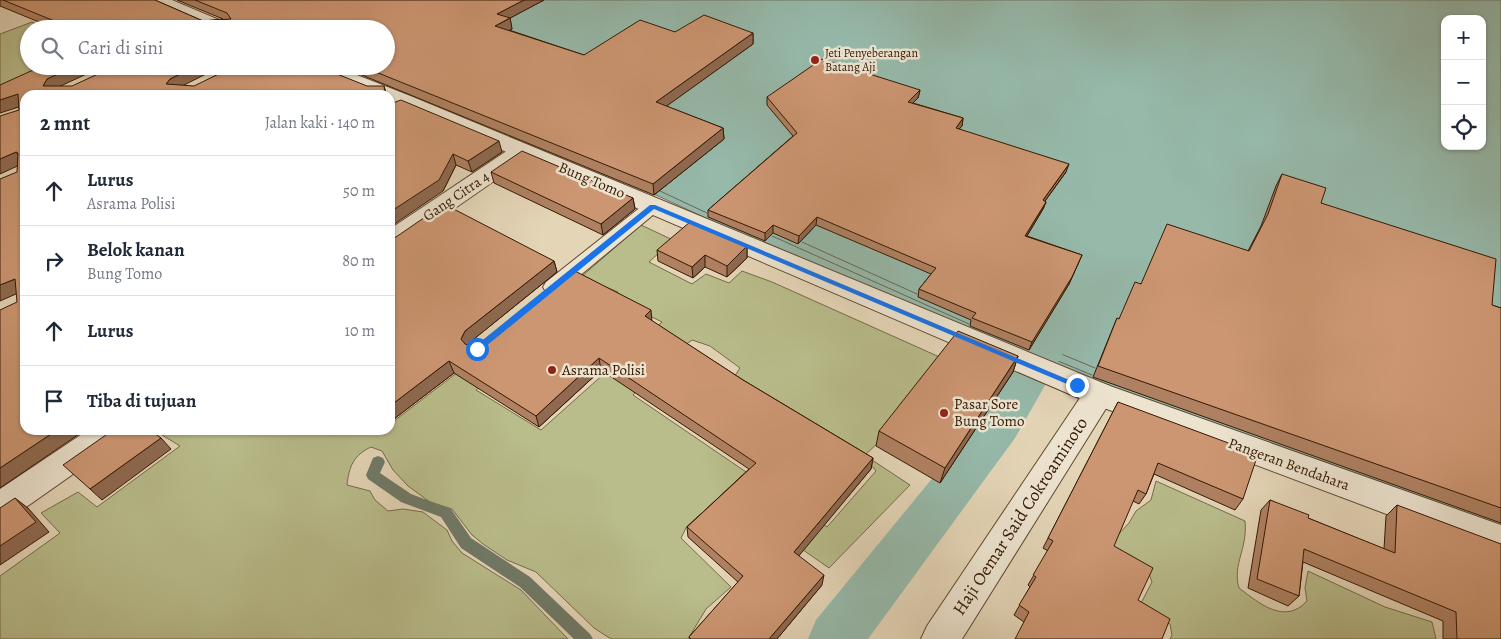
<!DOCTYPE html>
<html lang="id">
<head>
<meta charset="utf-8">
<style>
  :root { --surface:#fff; --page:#f6f6f7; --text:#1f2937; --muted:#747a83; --line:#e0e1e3 }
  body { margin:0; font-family:Alegreya,serif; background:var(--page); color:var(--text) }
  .controls { position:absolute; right:15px; top:15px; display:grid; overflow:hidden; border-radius:10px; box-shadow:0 1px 4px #0004 }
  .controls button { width:45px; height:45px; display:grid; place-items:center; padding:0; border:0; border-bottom:1px solid var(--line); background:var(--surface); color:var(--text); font:25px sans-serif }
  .stop { position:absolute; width:15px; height:15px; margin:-11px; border:4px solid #1a73e8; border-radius:50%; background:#fff }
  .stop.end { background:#1a73e8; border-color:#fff; box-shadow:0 1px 5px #0008 }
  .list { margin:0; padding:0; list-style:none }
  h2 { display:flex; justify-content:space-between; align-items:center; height:65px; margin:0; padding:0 20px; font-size:21px }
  h2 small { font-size:16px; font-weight:400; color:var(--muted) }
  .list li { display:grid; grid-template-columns:32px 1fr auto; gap:15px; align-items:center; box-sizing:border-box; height:70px; padding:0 20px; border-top:1px solid var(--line) }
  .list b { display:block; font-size:19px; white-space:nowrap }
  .list p { margin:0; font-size:16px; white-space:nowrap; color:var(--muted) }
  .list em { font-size:16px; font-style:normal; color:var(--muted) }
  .icon { flex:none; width:28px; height:28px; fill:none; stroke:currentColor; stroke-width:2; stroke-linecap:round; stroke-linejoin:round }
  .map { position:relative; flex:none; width:1501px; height:639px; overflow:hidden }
  .search { position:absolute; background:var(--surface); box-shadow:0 1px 4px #0004; left:20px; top:20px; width:375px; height:55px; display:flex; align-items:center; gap:12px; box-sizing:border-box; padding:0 18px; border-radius:28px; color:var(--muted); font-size:19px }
  .panel { position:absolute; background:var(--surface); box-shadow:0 1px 4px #0004; left:20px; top:90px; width:375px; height:345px; border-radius:15px }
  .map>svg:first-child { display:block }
  .green { fill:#b9bc8b; stroke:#766a47 }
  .water { fill:#96b9aa; stroke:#6f7967; fill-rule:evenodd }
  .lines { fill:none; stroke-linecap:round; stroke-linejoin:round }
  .shore { stroke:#656856; stroke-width:1 }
  .stream { fill:#6f7967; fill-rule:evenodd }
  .canal { fill:#96b9aa; fill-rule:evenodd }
  .service-casing { stroke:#604730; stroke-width:2 }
  .minor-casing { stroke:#604730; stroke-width:2 }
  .tertiary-casing { stroke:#604730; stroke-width:2 }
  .service { fill:#ede4d0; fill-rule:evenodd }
  .minor { fill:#ede4d0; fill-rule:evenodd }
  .tertiary { fill:#ede4d0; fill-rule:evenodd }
  .wall { fill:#af8162; stroke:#341803 }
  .shaded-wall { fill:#8f6950; stroke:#341803 }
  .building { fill:#cc9672; stroke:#341803 }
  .route { fill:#1a73e8 }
  .poi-dot { fill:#8f2418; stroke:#ede4d0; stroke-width:2 }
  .labels { text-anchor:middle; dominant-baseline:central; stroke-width:5; stroke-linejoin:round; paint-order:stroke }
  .far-poi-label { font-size:12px; fill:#341803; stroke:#ede4d0; text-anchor:start }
  .street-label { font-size:15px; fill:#341803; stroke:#ede4d0 }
  .poi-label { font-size:15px; fill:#341803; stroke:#ede4d0; text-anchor:start }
  .near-street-label { font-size:18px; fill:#341803; stroke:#ede4d0 }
</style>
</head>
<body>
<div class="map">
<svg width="1501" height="639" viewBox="0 0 1501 639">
  <rect width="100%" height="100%" fill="#e4d5b7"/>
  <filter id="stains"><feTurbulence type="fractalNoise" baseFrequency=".004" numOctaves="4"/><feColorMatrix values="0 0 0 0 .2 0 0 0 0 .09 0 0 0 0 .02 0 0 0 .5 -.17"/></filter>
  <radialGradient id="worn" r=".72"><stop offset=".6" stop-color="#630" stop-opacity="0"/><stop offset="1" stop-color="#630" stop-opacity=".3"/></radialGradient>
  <path class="green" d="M 32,22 L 47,29 L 29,29 L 29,66 L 69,66 L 0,90 L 0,34 Z
    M 641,225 L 673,240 L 649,262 L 692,284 L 706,274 L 729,283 L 742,271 L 772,282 L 944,359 L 882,439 L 863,457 L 732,380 L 740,368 L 710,346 L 692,340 L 665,360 L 633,395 L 827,527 L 876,471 L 871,465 L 869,458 L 910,485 L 829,568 L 737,504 L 711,505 L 687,526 L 681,538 L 731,587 L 706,609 L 688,639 L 611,639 L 594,628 L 536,572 L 507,560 L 483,544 L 472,535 L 452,509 L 430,502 L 408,486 L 393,470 L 382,451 L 371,447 C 354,455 349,466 347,485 L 370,491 L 375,500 L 388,511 L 403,509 L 423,512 L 447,530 L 452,541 L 462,553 L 521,590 L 568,639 L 0,639 L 0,576 L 60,533 L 41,513 L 78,492 L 97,507 L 180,446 L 154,430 L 390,430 L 390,424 L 458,372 L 520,350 L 476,390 L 541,430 L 662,322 L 614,298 L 618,292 L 581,277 Z
    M 1156,481 L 1245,521 C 1248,549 1232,564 1239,588 C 1260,604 1285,625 1307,601 L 1305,588 L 1308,571 L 1385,607 L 1432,622 L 1436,639 L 1170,639 L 1172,635 L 1170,624 L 1139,607 L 1152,582 L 1148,571 L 1112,548 L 1113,540 L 1129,523 L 1136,511 L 1151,500 Z"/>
  <path class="water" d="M 187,0 L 1501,0 L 1501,538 L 901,308 L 643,189 L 386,66 L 386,29 ZM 1445,19 L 1482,19 L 1482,146 L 1445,146 Z"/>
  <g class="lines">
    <path class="shore" d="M 660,191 L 707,213
      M 772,236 L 969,324
      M 802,242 L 917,294
      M 1035,343 L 1095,368
      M 1031,350 L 1092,375"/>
    <path class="stream" d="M 378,456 L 383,458 L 385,462 L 380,473 L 411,494 L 451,509 L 471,538 L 530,577 L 590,634 L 593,639 L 574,639 L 520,587 L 461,548 L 441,517 L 401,502 L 368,479 L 366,475 L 373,458 Z"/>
    <path class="canal" d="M 1056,317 L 1070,321 L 1076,331 L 1015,438 L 868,639 L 808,639 L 816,620 L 985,414 L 1042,321 Z"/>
    <defs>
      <path id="service" d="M 653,201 L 659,202 L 662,206 L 659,210 L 560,292 L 553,294 L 546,292 L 543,287 L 546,282 L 647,202 Z"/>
      <path id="minor" d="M 522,144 L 530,146 L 533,151 L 530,156 L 399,247 L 390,249 L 390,229 L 514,146 Z
        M 1099,382 L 1110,386 L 1114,394 L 1110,402 L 962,639 L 921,639 L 927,626 L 1088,386 Z
        M 88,430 L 128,430 L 123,439 L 12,517 L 0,522 L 0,489 Z"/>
      <path id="tertiary" d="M 148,0 L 172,0 L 231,25 L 234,29 L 209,29 L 151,4 Z
        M 307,66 L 334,66 L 413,97 L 1110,386 L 1501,525 L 1501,557 L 1088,402 L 390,102 L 390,95 L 372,95 L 309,70 Z"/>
    </defs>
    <use href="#service" class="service-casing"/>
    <use href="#minor" class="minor-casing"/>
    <use href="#tertiary" class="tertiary-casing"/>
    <use href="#service" class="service"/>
    <use href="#minor" class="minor"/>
    <use href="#tertiary" class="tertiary"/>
  </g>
  <path class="wall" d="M 0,0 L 155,0 L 203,21 L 223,19 L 177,0 L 544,0 L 510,18 L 512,29 L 509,30 L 584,55 L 675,32 L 753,33 L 753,44 L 666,106 L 723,128 L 724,139 L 654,195 L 340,66 L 386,66 L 386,29 L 56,29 L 0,6 Z
    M 920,90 L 918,98 L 913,103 L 963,118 L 962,126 L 959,129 L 1066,172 L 1045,201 L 1046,202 L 1043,209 L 1027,236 L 1082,255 L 1069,284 L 1029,350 L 970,326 L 971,320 L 918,297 L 919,289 L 931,274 L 816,225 L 798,244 L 773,233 L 765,241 L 708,217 L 708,210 L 793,136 L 767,105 L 767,97 Z
    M 390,104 L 502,152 L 472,172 L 456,165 L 443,191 Z
    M 491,172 L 633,198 L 635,209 L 603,235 L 494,183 Z
    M 1282,174 L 1321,203 L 1492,305 L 1501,308 L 1501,523 L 1093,377 L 1117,318 L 1119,319 L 1140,284 L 1248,251 L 1261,226 L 1276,186 Z
    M 390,238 L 554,261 L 557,272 L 469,343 L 468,345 L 474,347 L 652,321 L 743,380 L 873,458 L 871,469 L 798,556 L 822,585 L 777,639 L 690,639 L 689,637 L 738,582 L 688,537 L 687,527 L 749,469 L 601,370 L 539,427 L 454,373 L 390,422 Z
    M 747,246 L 747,258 L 727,277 L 705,267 L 693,278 L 658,261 L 657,250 Z
    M 1018,356 L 1013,372 L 940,483 L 876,446 L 879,431 Z
    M 1118,402 L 1243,499 L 1235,510 L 1154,474 L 1146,494 L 1139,504 L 1133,501 L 1024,622 L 1014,615 L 1030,587 L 1028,585 L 1048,551 L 1043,548 Z
    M 1270,500 L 1308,518 L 1384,549 L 1386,516 L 1397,505 L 1501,639 L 1443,639 L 1443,621 L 1303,562 L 1299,596 L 1288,606 L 1248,588 L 1261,510 Z"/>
  <path class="shaded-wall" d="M 524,0 L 544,0 L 499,24 L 497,14 Z
    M 510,18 L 512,29 L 497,36 L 495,26 Z
    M 753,33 L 753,44 L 657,113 L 656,102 Z
    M 74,66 L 104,66 L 54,89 L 43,86 L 47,79 Z
    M 196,66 L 222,66 L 176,89 L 166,84 L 170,79 Z
    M 384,86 L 387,95 L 385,95 Z
    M 920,90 L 918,98 L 907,109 L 908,102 Z
    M 18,94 L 25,105 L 0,113 L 0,100 Z
    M 963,118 L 962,126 L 954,135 L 956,128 Z
    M 723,128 L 724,139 L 654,195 L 653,184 Z
    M 499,141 L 502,152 L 472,172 L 468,161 Z
    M 16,152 L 24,163 L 0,174 L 0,159 Z
    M 453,154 L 456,165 L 443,191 L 390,227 L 390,212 Z
    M 1069,164 L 1066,172 L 1040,208 L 1043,200 Z
    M 633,198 L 635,209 L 603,235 L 601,224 Z
    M 1046,202 L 1043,209 L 1022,244 L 1025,236 Z
    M 817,217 L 816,225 L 798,244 L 799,236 Z
    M 773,225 L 773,233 L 765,241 L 765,233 Z
    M 747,246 L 747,258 L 727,277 L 727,266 Z
    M 705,255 L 705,267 L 693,278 L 692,267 Z
    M 1082,255 L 1069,284 L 1029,350 L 1032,342 Z
    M 554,261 L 557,272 L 469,343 L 465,350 L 461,339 L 465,331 Z
    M 15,279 L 25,290 L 0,301 L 0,285 Z
    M 651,310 L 652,322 L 645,316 Z
    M 1018,356 L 1013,372 L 940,483 L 945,468 Z
    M 599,358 L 601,370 L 539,427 L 536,416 Z
    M 449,361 L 454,373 L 390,422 L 390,406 Z
    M 57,430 L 85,430 L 0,488 L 0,468 Z
    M 161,438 L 171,449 L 102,500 L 90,489 Z
    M 873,458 L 871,469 L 793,563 L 794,552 Z
    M 15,498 L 28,508 L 49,532 L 0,565 L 0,546 Z
    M 824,575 L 822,585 L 777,639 L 769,639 Z"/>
  <path class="building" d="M 3,0 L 155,0 L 203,21 L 231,19 L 227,13 L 195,0 L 524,0 L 497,14 L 510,18 L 495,26 L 584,55 L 640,20 L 675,32 L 704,15 L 753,33 L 656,102 L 723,128 L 653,184 L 361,66 L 386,66 L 386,29 L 74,29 Z
    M 822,59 L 920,90 L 908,102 L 963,118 L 956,128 L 1069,164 L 1043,200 L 1046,202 L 1025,236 L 1082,255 L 1072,277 L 1032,342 L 972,318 L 976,313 L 919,289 L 936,268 L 817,217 L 799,236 L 773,225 L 765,233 L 708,210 L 797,133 L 767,97 Z
    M 42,66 L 74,66 L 47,79 L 43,86 L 72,86 L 115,66 L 196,66 L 170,79 L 166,84 L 194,86 L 235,66 L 317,66 L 367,86 L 384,86 L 385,95 L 25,95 L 25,430 L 57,430 L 0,468 L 0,310 L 17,302 L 15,279 L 0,285 L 0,179 L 17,172 L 18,153 L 16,152 L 0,159 L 0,116 L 19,110 L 18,94 L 0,100 L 0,85 Z
    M 401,100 L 499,141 L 468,161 L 453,154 L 439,180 L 390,212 L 390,104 Z
    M 522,151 L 633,198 L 601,224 L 491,172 Z
    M 1282,174 L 1326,188 L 1321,203 L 1496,259 L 1492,305 L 1501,308 L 1501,508 L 1098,366 L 1117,318 L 1119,319 L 1135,282 L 1141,284 L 1167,224 L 1249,251 L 1268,214 Z
    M 444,204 L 554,261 L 465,331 L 461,339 L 465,344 L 474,347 L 481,344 L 573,270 L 651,310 L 645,316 L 743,380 L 873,458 L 794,552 L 824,575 L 769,639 L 691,639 L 689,637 L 743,576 L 687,527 L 756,463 L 599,358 L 536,416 L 449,361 L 390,406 L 390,238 L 396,237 Z
    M 690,222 L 747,246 L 727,266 L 705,255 L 692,267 L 657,250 Z
    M 958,331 L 1018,356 L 945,468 L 879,431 Z
    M 1118,402 L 1258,454 L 1243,499 L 1158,463 L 1146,494 L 1138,490 L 1114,546 L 1153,568 L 1138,600 L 1170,619 L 1162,639 L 1015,639 L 1029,612 L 1019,605 L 1036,577 L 1033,575 L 1053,541 L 1048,538 Z
    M 113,430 L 150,430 L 161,438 L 90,489 L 63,465 Z
    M 15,498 L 36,522 L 0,546 L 0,508 Z
    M 1270,500 L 1309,515 L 1308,518 L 1395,553 L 1397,505 L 1501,544 L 1501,639 L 1457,639 L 1456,612 L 1304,549 L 1299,596 L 1257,579 Z"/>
  <path class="route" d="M 650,205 L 655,205 L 1081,385 L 1080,387 L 1074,387 L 654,209 L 480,351 L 474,351 L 474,347 Z"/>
  <g class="poi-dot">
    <circle cx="815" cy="60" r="5"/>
    <circle cx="552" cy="370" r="5"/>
    <circle cx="944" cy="413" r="5"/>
  </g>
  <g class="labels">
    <g class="far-poi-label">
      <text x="825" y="53">Jeti Penyeberangan<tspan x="825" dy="14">Batang Aji</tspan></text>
    </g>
    <g class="street-label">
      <text transform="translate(592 180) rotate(23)">Bung Tomo</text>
      <text transform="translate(456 196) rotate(-34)">Gang Citra 4</text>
      <text transform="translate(1289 464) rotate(20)">Pangeran Bendahara</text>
    </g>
    <g class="poi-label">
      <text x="562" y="370">Asrama Polisi</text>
      <text x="954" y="404">Pasar Sore<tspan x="954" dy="17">Bung Tomo</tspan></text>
    </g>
    <g class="near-street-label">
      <text transform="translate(1020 516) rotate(-57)">Haji Oemar Said Cokroaminoto</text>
    </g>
  </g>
  <rect width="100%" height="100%" filter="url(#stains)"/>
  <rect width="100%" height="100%" fill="url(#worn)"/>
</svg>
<div class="controls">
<button>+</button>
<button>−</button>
<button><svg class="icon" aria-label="locate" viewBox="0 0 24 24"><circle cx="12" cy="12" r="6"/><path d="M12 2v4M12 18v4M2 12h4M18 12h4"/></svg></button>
</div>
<div class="stop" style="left:477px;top:349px"></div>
<div class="stop end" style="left:1077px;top:385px"></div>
<div class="search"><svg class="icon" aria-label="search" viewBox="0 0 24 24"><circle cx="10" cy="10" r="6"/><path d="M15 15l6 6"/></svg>Cari di sini</div>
<section class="panel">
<h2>2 mnt<small>Jalan kaki · 140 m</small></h2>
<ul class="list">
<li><svg class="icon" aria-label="ahead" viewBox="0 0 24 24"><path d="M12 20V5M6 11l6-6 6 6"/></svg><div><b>Lurus</b><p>Asrama Polisi</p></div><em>50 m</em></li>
<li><svg class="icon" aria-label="right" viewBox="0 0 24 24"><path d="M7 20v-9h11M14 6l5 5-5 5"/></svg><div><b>Belok kanan</b><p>Bung Tomo</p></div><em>80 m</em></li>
<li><svg class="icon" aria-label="ahead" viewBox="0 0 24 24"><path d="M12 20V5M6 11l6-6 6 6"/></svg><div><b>Lurus</b></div><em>10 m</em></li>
<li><svg class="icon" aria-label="arrive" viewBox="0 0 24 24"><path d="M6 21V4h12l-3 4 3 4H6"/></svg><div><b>Tiba di tujuan</b></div></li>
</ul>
</section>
</div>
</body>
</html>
